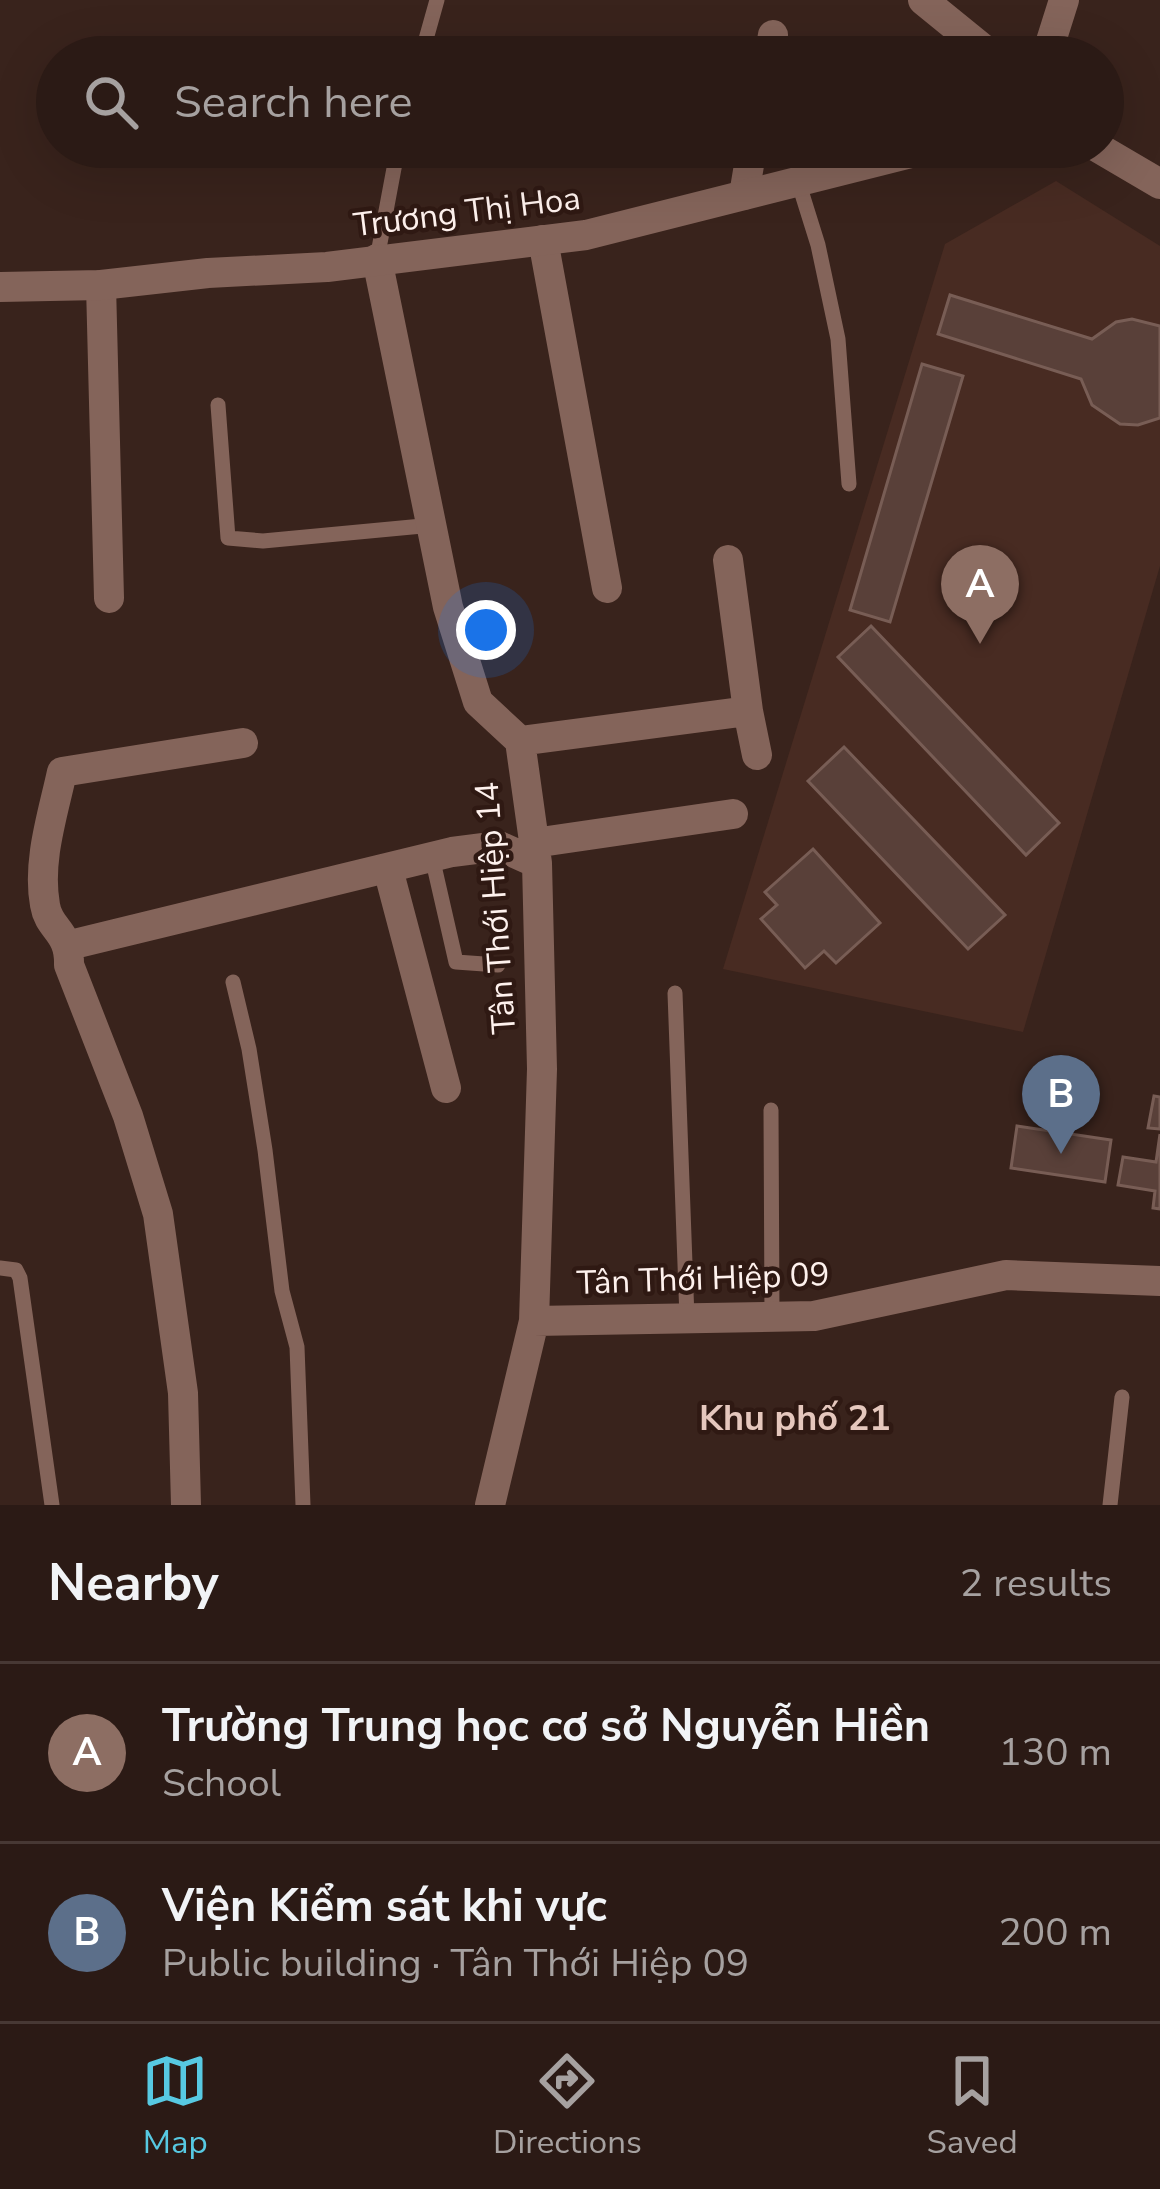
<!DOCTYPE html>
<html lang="en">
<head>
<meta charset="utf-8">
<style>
  :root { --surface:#2b1a15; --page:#33231e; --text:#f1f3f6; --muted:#a6a1a0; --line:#473834; --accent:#57c9e2 }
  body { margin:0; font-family:"Nunito Sans",sans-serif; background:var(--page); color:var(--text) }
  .you { position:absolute; left:486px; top:630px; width:42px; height:42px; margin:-30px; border:9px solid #fff; border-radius:50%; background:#1a73e8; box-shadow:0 0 0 18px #1a73e833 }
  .badge { display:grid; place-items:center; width:78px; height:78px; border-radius:50%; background:var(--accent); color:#fff; font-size:39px; font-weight:700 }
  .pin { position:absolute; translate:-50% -99px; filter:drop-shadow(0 3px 6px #0008) }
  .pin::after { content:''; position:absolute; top:63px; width:42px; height:36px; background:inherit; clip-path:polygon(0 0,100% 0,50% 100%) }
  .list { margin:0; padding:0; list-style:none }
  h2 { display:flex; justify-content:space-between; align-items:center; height:156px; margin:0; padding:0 48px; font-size:51px }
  h2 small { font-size:39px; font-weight:400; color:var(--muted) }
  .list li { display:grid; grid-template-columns:78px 1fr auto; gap:36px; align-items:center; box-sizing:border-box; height:180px; padding:0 48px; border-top:3px solid var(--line) }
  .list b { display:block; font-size:45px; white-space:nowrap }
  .list p { margin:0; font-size:39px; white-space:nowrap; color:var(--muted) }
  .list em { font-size:39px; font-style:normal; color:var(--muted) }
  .icon { flex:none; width:66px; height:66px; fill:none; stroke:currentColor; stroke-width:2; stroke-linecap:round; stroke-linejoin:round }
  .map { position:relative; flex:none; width:1160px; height:1505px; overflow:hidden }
  .search { position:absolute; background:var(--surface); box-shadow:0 12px 48px #0002; left:36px; right:36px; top:36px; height:132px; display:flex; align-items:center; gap:30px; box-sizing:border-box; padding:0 42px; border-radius:66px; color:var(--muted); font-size:45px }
  .sheet { height:516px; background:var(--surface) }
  nav { display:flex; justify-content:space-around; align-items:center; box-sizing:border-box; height:168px; border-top:3px solid var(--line); background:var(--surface); font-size:33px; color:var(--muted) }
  nav a { display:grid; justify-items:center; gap:6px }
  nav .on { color:var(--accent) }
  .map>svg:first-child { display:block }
  .built { fill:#482b22 }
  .building { fill:#594039; stroke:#785d55; stroke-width:3 }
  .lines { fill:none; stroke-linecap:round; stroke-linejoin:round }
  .service { stroke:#84645a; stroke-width:15 }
  .minor { stroke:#84645a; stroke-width:30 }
  .tertiary { stroke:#84645a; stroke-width:30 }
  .labels { text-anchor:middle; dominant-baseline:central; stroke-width:9; stroke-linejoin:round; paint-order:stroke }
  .street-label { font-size:33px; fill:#fef1ed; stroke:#2f1913 }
  .neighbourhood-label { font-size:36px; font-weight:bold; fill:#e5c7bd; stroke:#2f1913 }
</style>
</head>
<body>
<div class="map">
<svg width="1160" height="1505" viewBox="0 0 1160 1505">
  <rect width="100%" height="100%" fill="#39231c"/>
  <path class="built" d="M 1056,181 L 1160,246 L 1160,566 L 1023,1032 L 723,969 L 945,244 Z"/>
  <path class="building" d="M 950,295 L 1092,339 L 1116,322 L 1132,319 L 1160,326 L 1160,418 L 1138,425 L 1120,424 L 1092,405 L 1081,379 L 938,334 Z
    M 922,364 L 963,376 L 890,622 L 850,610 Z
    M 871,626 L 1059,823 L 1026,855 L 838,657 Z
    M 844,747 L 1005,915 L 968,949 L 808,781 Z
    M 813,849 L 880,923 L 836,963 L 824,951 L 805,968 L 761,919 L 777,905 L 765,892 Z
    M 1154,1096 L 1160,1097 L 1160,1129 L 1148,1128 Z
    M 1017,1126 L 1111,1140 L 1105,1182 L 1011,1168 Z
    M 1160,1134 L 1160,1209 L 1153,1208 L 1155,1191 L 1118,1185 L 1123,1157 L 1156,1162 Z"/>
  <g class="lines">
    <path class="service" d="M 421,57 L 437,0
      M 798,181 L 818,245 L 838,339 L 849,484
      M 377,259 L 398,147
      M 218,405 L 228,538 L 263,541 L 433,525
      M 432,857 L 456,962 L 498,965
      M 233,982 L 249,1049 L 265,1150 L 282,1291 L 297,1347 L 303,1505
      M 675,993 L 687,1318
      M 771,1110 L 772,1317
      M 0,1268 L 16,1270 L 20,1278 L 52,1505
      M 1110,1505 L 1122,1397"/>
    <path class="minor" d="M 923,0 L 993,57
      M 769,57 L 773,35
      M 1046,57 L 1064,0
      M 744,195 L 752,147
      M 543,240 L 607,588
      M 377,259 L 448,607 L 478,702 L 520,741 L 537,863 L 542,1069 L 534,1321 L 490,1505
      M 101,285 L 109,598
      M 748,711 L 757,755
      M 520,741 L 748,711 L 728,560
      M 534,843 L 733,814
      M 388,869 L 446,1088
      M 70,945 L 452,852 L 499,846 L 537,863
      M 534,1321 L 814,1316 L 1006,1275 L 1160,1281
      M 186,1505 L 183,1393 L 158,1214 L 128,1116 L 69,965 C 70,931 49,930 45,905 C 37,861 53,814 62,772 L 243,743"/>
    <path class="tertiary" d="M 1097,147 L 1160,184
      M 0,287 L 101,285 L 208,273 L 327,267 L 586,235 L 935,147"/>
  </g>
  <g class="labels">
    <g class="street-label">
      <text transform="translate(467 212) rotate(-7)">Trương Thị Hoa</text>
      <text transform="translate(496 908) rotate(-94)">Tân Thới Hiệp 14</text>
      <text transform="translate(703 1279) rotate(-2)">Tân Thới Hiệp 09</text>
    </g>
    <g class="neighbourhood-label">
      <text x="795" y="1418">Khu phố 21</text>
    </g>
  </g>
</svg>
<div class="you"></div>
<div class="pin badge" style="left:980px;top:644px;background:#8d6e63">A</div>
<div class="pin badge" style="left:1061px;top:1154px;background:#5c6f8a">B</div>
<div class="search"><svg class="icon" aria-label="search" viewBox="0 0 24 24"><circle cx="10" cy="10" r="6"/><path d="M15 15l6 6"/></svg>Search here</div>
</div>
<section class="sheet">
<h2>Nearby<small>2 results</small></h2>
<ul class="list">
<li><span class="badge" style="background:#8d6e63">A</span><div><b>Trường Trung học cơ sở Nguyễn Hiền</b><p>School</p></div><em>130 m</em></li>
<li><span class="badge" style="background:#5c6f8a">B</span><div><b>Viện Kiểm sát khi vực</b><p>Public building · Tân Thới Hiệp 09</p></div><em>200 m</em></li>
</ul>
</section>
<nav>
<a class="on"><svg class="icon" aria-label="map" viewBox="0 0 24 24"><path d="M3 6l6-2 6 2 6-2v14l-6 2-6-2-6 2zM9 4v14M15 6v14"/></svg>Map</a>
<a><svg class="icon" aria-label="directions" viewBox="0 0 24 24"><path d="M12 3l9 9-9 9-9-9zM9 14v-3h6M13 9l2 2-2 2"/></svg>Directions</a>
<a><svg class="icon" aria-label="saved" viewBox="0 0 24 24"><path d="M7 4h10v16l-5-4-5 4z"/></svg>Saved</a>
</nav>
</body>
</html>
